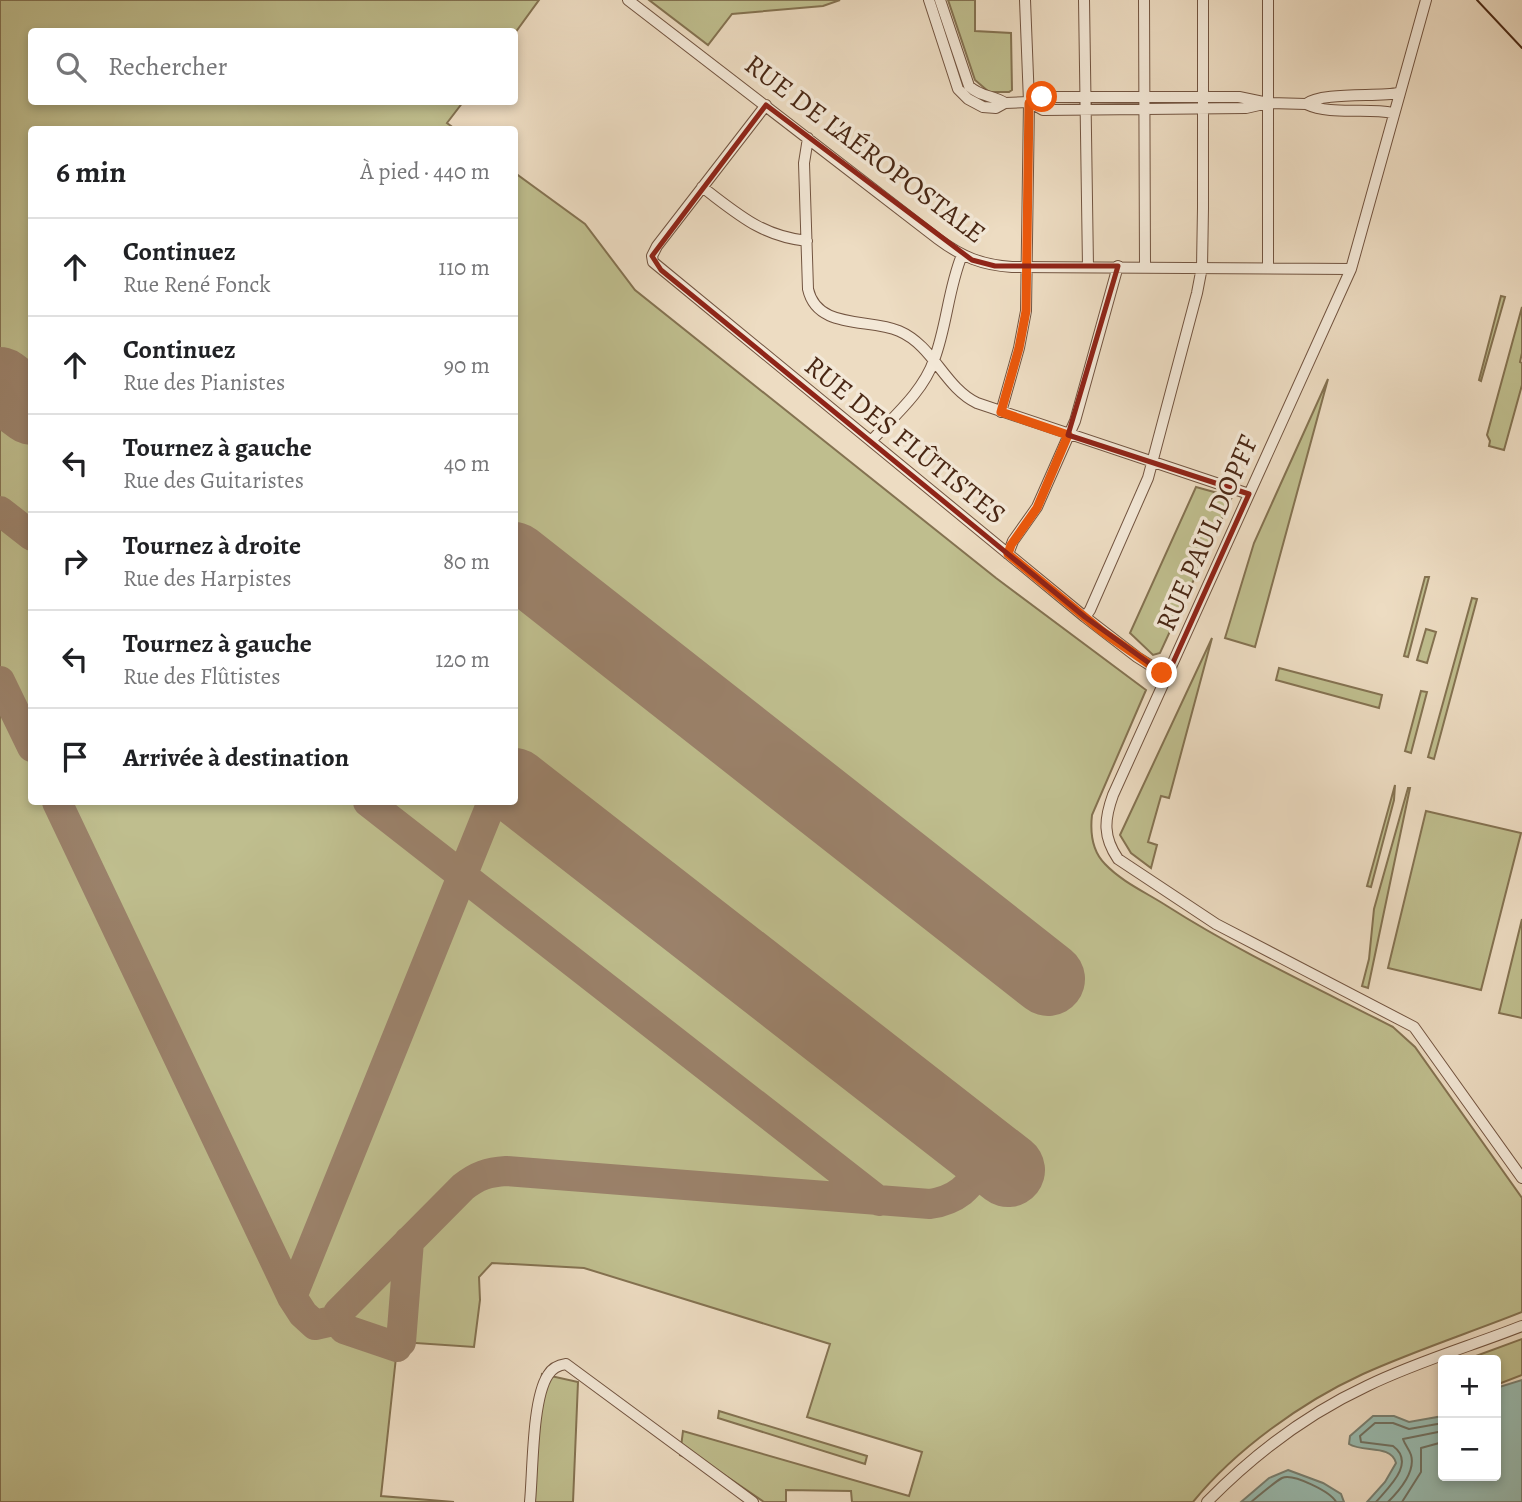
<!DOCTYPE html>
<html lang="fr">
<head>
<meta charset="utf-8">
<style>
  :root { --surface:#fff; --page:#f6f6f6; --text:#202124; --muted:#757577; --line:#e0e0e0 }
  body { margin:0; font-family:Alegreya,serif; background:var(--page); color:var(--text) }
  .controls { position:absolute; right:21px; bottom:21px; display:grid; overflow:hidden; border-radius:7px; box-shadow:0 4px 10px #0003 }
  .controls button { width:63px; height:63px; display:grid; place-items:center; padding:0; border:0; border-bottom:2px solid var(--line); background:var(--surface); color:var(--text); font:35px sans-serif }
  .stop { position:absolute; width:21px; height:21px; margin:-16px; border:5px solid #ea580c; border-radius:50%; background:#fff }
  .stop.end { background:#ea580c; border-color:#fff; box-shadow:0 2px 7px #0008 }
  .list { margin:0; padding:0; list-style:none }
  h2 { display:flex; justify-content:space-between; align-items:center; height:91px; margin:0; padding:0 28px; font-size:30px }
  h2 small { font-size:23px; font-weight:400; color:var(--muted) }
  .list li { display:grid; grid-template-columns:46px 1fr auto; gap:21px; align-items:center; box-sizing:border-box; height:98px; padding:0 28px; border-top:2px solid var(--line) }
  .list b { display:block; font-size:26px; white-space:nowrap }
  .list p { margin:0; font-size:23px; white-space:nowrap; color:var(--muted) }
  .list em { font-size:23px; font-style:normal; color:var(--muted) }
  .icon { flex:none; width:38px; height:38px; fill:none; stroke:currentColor; stroke-width:2; stroke-linecap:round; stroke-linejoin:round }
  .map { position:relative; flex:none; width:1522px; height:1502px; overflow:hidden }
  .search { position:absolute; background:var(--surface); box-shadow:0 4px 10px #0003; left:28px; top:28px; width:490px; height:77px; display:flex; align-items:center; gap:18px; box-sizing:border-box; padding:0 24px; border-radius:7px; color:var(--muted); font-size:26px }
  .panel { position:absolute; background:var(--surface); box-shadow:0 4px 10px #0003; left:28px; top:126px; width:490px; height:679px; border-radius:7px }
  .map>svg:first-child { display:block }
  .green { fill:#bfbe8e; stroke:#847251; stroke-width:2 }
  .water { fill:#99bcb1; stroke:#798072; stroke-width:2 }
  .lines { fill:none; stroke-linecap:round; stroke-linejoin:round }
  .shore { stroke:#717262; stroke-width:2 }
  .taxiway { stroke:#9b826b; stroke-width:30 }
  .runway { stroke:#9b826b; stroke-width:74 }
  .street-casing { stroke:#725440; stroke-width:12 }
  .street { stroke:#f3e8d7; stroke-width:10 }
  .tram { stroke:#492714; stroke-width:2 }
  .route { stroke:#ea580c; stroke-width:9 }
  .marked { fill:none; stroke:#8f2418; stroke-width:5; stroke-linejoin:round }
  .labels { text-anchor:middle; dominant-baseline:central; stroke-width:7; stroke-linejoin:round; paint-order:stroke }
  .street-label { font-size:28px; fill:#492714; stroke:#f3e8d7 }
</style>
</head>
<body>
<div class="map">
<svg width="1522" height="1502" viewBox="0 0 1522 1502">
  <rect width="100%" height="100%" fill="#eddcc2"/>
  <filter id="stains"><feTurbulence type="fractalNoise" baseFrequency=".00286" numOctaves="4"/><feColorMatrix values="0 0 0 0 .2 0 0 0 0 .09 0 0 0 0 .02 0 0 0 .5 -.17"/></filter>
  <radialGradient id="worn" r=".72"><stop offset=".6" stop-color="#630" stop-opacity="0"/><stop offset="1" stop-color="#630" stop-opacity=".3"/></radialGradient>
  <path class="green" d="M 0,0 L 539,0 L 515,33 L 32,32 L 32,102 L 463,102 L 447,123 L 455,129 L 32,130 L 32,802 L 514,802 L 515,173 L 585,224 L 635,290 L 996,578 L 1146,690 L 1092,815 C 1090,833 1092,851 1105,864 C 1122,882 1147,893 1167,906 C 1239,952 1317,988 1393,1027 L 1415,1047 L 1522,1198 L 1522,1312 C 1469,1333 1414,1351 1363,1374 C 1302,1402 1235,1450 1193,1502 L 852,1502 L 851,1491 L 786,1490 L 786,1502 L 764,1502 L 717,1470 L 680,1455 L 683,1431 L 909,1496 L 922,1452 L 807,1417 L 830,1344 L 584,1268 L 492,1263 L 479,1277 L 480,1300 L 474,1347 L 401,1342 L 397,1348 L 381,1496 L 454,1502 L 0,1502 Z
    M 649,0 L 840,0 L 823,6 L 732,14 L 708,45 Z
    M 948,0 L 975,0 L 975,31 L 1011,33 L 1012,90 L 1009,92 L 989,92 L 975,80 Z
    M 1501,296 L 1505,297 L 1481,381 L 1479,380 Z
    M 1522,307 L 1522,353 L 1520,362 L 1522,363 L 1522,385 L 1504,450 L 1489,446 L 1490,441 L 1487,435 Z
    M 1328,379 L 1255,647 L 1225,638 L 1254,543 Z
    M 1196,487 L 1232,497 L 1160,653 L 1153,655 L 1130,633 Z
    M 1425,577 L 1429,577 L 1408,657 L 1404,656 Z
    M 1472,598 L 1477,599 L 1434,759 L 1428,757 Z
    M 1426,629 L 1436,632 L 1427,663 L 1417,660 Z
    M 1212,638 L 1169,798 L 1161,796 L 1148,842 L 1157,845 L 1151,868 L 1131,853 L 1120,835 Z
    M 1279,668 L 1382,695 L 1379,708 L 1276,680 Z
    M 1421,691 L 1427,692 L 1411,753 L 1405,751 Z
    M 1395,785 L 1394,800 L 1371,887 L 1367,886 Z
    M 1408,788 L 1410,788 L 1368,988 L 1362,986 L 1369,959 L 1374,909 Z
    M 1426,811 L 1521,833 L 1481,990 L 1388,968 Z
    M 1522,919 L 1522,1018 L 1499,1013 Z
    M 1522,1339 L 1522,1375 L 1496,1385 L 1496,1360 L 1465,1360 Z
    M 542,1374 L 578,1382 L 573,1502 L 527,1502 L 529,1460 Z
    M 719,1411 L 867,1456 L 865,1464 L 718,1418 Z"/>
  <path class="water" d="M 1522,1380 L 1522,1502 L 1367,1502 L 1385,1482 L 1396,1463 C 1391,1444 1363,1453 1349,1444 L 1350,1436 L 1373,1416 L 1394,1416 L 1409,1422 L 1443,1416 L 1443,1476 L 1496,1476 L 1496,1388 Z
    M 1288,1470 L 1323,1483 L 1341,1494 L 1344,1502 L 1241,1502 L 1269,1478 Z"/>
  <g class="lines">
    <path class="shore" d="M 1251,1502 C 1257,1497 1276,1481 1282,1478 C 1293,1473 1331,1492 1336,1502
      M 1376,1502 C 1389,1487 1416,1463 1393,1446 L 1361,1442 L 1360,1436 L 1375,1423 L 1393,1423 L 1409,1429 L 1443,1423
      M 1388,1502 C 1399,1491 1416,1472 1411,1455 C 1409,1449 1405,1445 1403,1439 L 1443,1431
      M 1402,1502 L 1421,1472 L 1421,1448 L 1443,1442"/>
    <path class="taxiway" d="M 0,511 L 32,536
      M 0,681 L 32,747
      M 57,802 L 292,1297 L 303,1314 L 315,1325 L 337,1320
      M 368,802 L 879,1201
      M 292,1297 L 492,802
      M 401,1342 L 409,1241
      M 397,1347 L 344,1329 L 337,1320 L 338,1313 L 463,1187 C 477,1176 488,1172 506,1171 L 930,1204 C 963,1199 971,1182 991,1157"/>
    <path class="runway" d="M 0,384 L 32,408
      M 514,559 L 1048,979
      M 514,785 L 1008,1170"/>
    <defs>
      <path id="street" d="M 628,0 L 938,239 C 962,257 982,265 1012,267 L 1351,269
        M 929,0 L 958,89 L 968,99 L 983,107 L 996,108 L 1005,103 L 1029,102
        M 940,0 L 969,86 C 980,97 993,95 1005,103
        M 1084,0 L 1088,267
        M 1144,0 L 1145,267
        M 1426,0 L 1351,269 L 1113,795 C 1104,820 1103,837 1118,859 L 1216,924 L 1414,1027 L 1522,1178
        M 1268,103 L 1239,97 L 1042,97 L 1029,102 L 1043,110 L 1246,108 L 1268,103 L 1306,104
        M 766,105 L 657,246 L 652,256 L 653,262 L 1085,617 L 1137,657 L 1167,676
        M 1393,113 C 1365,107 1332,116 1306,104 C 1321,92 1376,97 1399,93
        M 808,138 L 804,163 L 808,289 C 817,330 869,318 899,331 C 934,346 944,387 977,403 L 1249,494
        M 702,187 C 738,214 761,236 807,241
        M 1268,268 L 1268,0
        M 1001,412 L 1019,348 L 1026,311 L 1029,102 L 1025,0
        M 871,441 C 893,417 923,392 934,360 C 947,326 948,289 962,255
        M 1008,554 L 1013,541 L 1037,507 L 1075,421 L 1118,266
        M 1085,617 L 1090,610 L 1148,478 L 1197,293 L 1202,267 L 1203,208 L 1203,0
        M 530,1502 C 533,1471 532,1399 548,1375 C 552,1368 559,1365 566,1364 L 753,1502
        M 1207,1502 C 1253,1455 1307,1414 1367,1386 C 1416,1362 1471,1346 1522,1326"/>
    </defs>
    <use href="#street" class="street-casing"/>
    <use href="#street" class="street"/>
    <path class="tram" d="M 1477,0 L 1522,48"/>
  </g>
  <g class="lines">
    <path class="route" d="M 1042,97 L 1029,103 L 1026,311 L 1019,348 L 1001,412 L 1068,435 L 1037,508 L 1011,545 L 1008,554 L 1103,632 L 1162,673"/>
  </g>
  <path class="marked" d="M 766,105 L 972,260 L 995,266 L 1118,266 L 1068,435 L 1249,494 L 1167,676 L 1085,617 L 661,270 L 652,256 Z"/>
  <g class="labels">
    <g class="street-label">
      <text transform="translate(865 149) rotate(37)">RUE DE L'AÉROPOSTALE</text>
      <text transform="translate(905 440) rotate(39)">RUE DES FLÛTISTES</text>
      <text transform="translate(1207 533) rotate(-66)">RUE PAUL DOPFF</text>
    </g>
  </g>
  <rect width="100%" height="100%" filter="url(#stains)"/>
  <rect width="100%" height="100%" fill="url(#worn)"/>
</svg>
<div class="controls">
<button>+</button>
<button>−</button>
</div>
<div class="stop" style="left:1042px;top:97px"></div>
<div class="stop end" style="left:1162px;top:673px"></div>
<div class="search"><svg class="icon" aria-label="search" viewBox="0 0 24 24"><circle cx="10" cy="10" r="6"/><path d="M15 15l6 6"/></svg>Rechercher</div>
<section class="panel">
<h2>6 min<small>À pied · 440 m</small></h2>
<ul class="list">
<li><svg class="icon" aria-label="ahead" viewBox="0 0 24 24"><path d="M12 20V5M6 11l6-6 6 6"/></svg><div><b>Continuez</b><p>Rue René Fonck</p></div><em>110 m</em></li>
<li><svg class="icon" aria-label="ahead" viewBox="0 0 24 24"><path d="M12 20V5M6 11l6-6 6 6"/></svg><div><b>Continuez</b><p>Rue des Pianistes</p></div><em>90 m</em></li>
<li><svg class="icon" aria-label="left" viewBox="0 0 24 24"><path d="M17 20v-9H6M10 6l-5 5 5 5"/></svg><div><b>Tournez à gauche</b><p>Rue des Guitaristes</p></div><em>40 m</em></li>
<li><svg class="icon" aria-label="right" viewBox="0 0 24 24"><path d="M7 20v-9h11M14 6l5 5-5 5"/></svg><div><b>Tournez à droite</b><p>Rue des Harpistes</p></div><em>80 m</em></li>
<li><svg class="icon" aria-label="left" viewBox="0 0 24 24"><path d="M17 20v-9H6M10 6l-5 5 5 5"/></svg><div><b>Tournez à gauche</b><p>Rue des Flûtistes</p></div><em>120 m</em></li>
<li><svg class="icon" aria-label="arrive" viewBox="0 0 24 24"><path d="M6 21V4h12l-3 4 3 4H6"/></svg><div><b>Arrivée à destination</b></div></li>
</ul>
</section>
</div>
</body>
</html>
